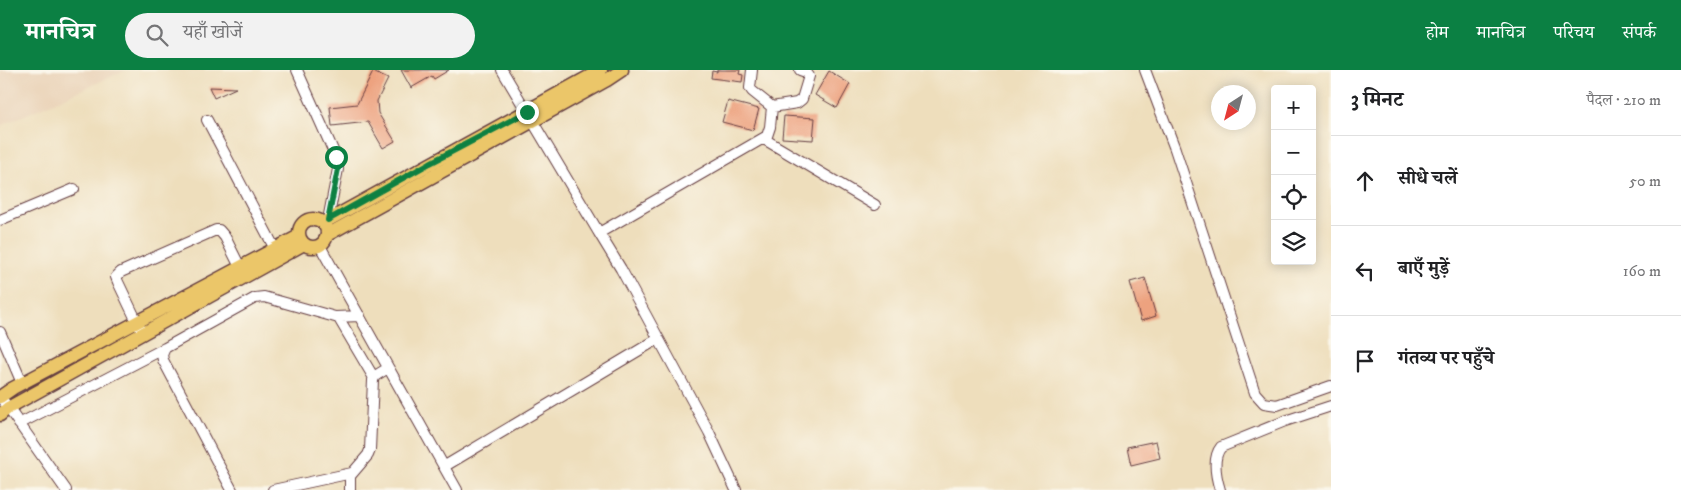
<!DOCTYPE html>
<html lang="hi">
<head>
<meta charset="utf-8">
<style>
  :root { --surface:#fff; --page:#f2f2f2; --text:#202124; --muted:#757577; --line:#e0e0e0; --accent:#0b8043 }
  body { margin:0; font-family:"IM FELL DW Pica","Noto Serif Devanagari",serif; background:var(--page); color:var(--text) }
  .controls { position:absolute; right:15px; top:15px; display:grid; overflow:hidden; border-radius:5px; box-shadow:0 2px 12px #0003 }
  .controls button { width:45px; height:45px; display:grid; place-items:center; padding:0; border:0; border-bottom:1px solid var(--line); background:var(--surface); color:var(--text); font:25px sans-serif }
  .compass { position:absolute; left:1211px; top:15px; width:45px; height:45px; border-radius:50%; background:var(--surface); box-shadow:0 2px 12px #0003; rotate:216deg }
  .stop { position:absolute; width:15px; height:15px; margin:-11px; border:4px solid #0b8043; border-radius:50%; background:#fff }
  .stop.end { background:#0b8043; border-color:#fff; box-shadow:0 1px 5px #0008 }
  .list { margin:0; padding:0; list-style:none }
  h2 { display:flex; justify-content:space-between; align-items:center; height:65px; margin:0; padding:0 20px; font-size:21px }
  h2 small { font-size:16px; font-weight:400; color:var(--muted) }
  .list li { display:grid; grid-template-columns:32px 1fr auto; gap:15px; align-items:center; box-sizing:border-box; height:90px; padding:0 20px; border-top:1px solid var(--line) }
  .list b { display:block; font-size:19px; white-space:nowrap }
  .list em { font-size:16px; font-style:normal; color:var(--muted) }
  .icon { flex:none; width:28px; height:28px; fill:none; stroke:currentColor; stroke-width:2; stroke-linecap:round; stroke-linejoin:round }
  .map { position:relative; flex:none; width:1331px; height:420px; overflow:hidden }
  header { display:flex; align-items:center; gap:30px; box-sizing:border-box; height:70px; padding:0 25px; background:var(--accent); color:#fff }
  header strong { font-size:24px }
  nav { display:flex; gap:28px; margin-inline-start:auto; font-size:18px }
  .search { width:350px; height:45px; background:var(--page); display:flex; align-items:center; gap:12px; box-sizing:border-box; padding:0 18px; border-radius:28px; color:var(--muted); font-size:19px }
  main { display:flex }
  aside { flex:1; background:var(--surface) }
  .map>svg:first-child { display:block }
  .built { fill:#ead3b8 }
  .building { fill:#eda27f }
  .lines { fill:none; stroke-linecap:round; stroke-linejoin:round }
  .minor-casing { stroke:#633c41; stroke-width:12 }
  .major-casing { stroke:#633c41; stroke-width:15 }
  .minor { stroke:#fff; stroke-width:10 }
  .major { stroke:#ebc669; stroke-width:12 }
  .route { stroke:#0b8043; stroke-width:6 }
</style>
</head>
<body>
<header>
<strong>मानचित्र</strong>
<div class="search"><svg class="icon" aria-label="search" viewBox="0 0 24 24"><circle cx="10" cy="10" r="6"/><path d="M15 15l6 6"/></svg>यहाँ खोजें</div>
<nav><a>होम</a><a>मानचित्र</a><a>परिचय</a><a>संपर्क</a></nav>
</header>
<main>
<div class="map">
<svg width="1331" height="420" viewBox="0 0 1331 420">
  <rect width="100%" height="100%" fill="#fbf7ec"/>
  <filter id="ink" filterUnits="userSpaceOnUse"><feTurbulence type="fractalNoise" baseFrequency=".02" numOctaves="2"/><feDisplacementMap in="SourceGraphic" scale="10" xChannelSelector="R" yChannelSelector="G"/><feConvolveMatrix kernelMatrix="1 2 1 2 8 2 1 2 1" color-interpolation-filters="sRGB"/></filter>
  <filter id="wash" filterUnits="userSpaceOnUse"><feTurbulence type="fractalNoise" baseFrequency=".0096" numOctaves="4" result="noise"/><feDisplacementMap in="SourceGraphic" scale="20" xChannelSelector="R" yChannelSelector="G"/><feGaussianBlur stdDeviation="1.12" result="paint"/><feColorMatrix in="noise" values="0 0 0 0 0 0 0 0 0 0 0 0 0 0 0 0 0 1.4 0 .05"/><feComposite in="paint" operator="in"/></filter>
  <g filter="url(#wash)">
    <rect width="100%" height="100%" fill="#eedebc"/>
    <path class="built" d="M 0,0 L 126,0 L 0,56 Z"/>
    <g id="blocks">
      <path class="building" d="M 401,0 L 449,0 L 434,9 L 432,6 L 411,18 Z
        M 717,0 L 740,0 L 739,4 L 743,5 L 742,12 L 711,8 L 712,1 L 717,2 Z
        M 829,1 L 850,14 L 837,38 L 815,25 Z
        M 373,2 L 388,9 L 377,31 L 378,43 L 395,71 L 383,78 L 368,52 L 332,56 L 330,37 L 357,34 Z
        M 209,17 L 236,18 L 214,28 Z
        M 728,31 L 759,39 L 753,60 L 722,52 Z
        M 784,46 L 815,48 L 813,70 L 782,68 Z
        M 1145,208 L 1156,246 L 1141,251 L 1130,212 Z
        M 1156,371 L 1160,388 L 1131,395 L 1127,377 Z"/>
    </g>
  </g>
  <g filter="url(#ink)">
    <use href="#blocks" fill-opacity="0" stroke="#633c41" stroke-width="1"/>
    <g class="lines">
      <defs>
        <path id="minor" d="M 297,0 L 336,87 L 338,99 L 328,150
          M 502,0 L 599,163 L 767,66 L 770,57 L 772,37 L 752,21 L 750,18 L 752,0
          M 1145,0 L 1175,79 L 1255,323 L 1264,333 L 1277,335 L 1331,316
          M 772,37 L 797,33 L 802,29 L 809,6 L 806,2 L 800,0
          M 207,50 L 275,179
          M 764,69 L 875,135
          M 0,150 L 74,119
          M 599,163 L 621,199 L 709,362 L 736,420
          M 320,176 L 457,420
          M 338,247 L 374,308
          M 140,258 L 118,212 L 116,207 L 121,202 L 216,160 L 219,160 L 225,167 L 240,197
          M 0,262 L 22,313
          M 4,332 L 66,420
          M 19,354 L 165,278
          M 445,396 L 658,269
          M 232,420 L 163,290 L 162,285 L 165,278 L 255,228 L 264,227 L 335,247 L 360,246
          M 273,420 L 352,403
          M 350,420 L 350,406 L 368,385 L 370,380 L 373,310 L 375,306 L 388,298
          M 1220,420 C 1216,407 1212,388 1221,377 L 1285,351 L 1331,336"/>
        <path id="major" d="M299 163a14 14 0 1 1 28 0a14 14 0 1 1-28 0Z
          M 323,153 L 601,0
          M 327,165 L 607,10 L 622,0
          M 0,327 L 13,318 L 299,166
          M 0,345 L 8,338 L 304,174"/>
      </defs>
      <use href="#minor" class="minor-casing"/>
      <use href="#major" class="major-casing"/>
      <use href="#minor" class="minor"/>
      <use href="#major" class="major"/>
    </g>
  </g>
  <g class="lines" filter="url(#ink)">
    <path class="route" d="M 336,87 L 338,99 L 328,150 L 430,93 L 527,42"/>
  </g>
</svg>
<div class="controls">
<button>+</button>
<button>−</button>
<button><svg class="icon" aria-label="locate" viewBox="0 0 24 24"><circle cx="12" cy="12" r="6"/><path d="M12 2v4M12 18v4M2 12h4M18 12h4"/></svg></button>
<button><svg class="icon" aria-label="layers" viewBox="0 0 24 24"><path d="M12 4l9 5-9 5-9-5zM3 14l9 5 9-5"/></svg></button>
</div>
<svg class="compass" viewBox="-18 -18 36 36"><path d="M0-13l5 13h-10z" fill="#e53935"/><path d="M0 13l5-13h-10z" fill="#757577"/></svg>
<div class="stop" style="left:336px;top:87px"></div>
<div class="stop end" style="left:527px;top:42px"></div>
</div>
<aside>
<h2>3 मिनट<small>पैदल · 210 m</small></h2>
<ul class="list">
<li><svg class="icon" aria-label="ahead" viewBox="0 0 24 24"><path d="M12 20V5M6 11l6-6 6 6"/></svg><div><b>सीधे चलें</b></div><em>50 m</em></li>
<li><svg class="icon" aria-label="left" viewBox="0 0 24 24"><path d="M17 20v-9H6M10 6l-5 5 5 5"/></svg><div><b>बाएँ मुड़ें</b></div><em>160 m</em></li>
<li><svg class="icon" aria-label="arrive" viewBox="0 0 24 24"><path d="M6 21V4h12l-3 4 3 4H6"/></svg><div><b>गंतव्य पर पहुँचे</b></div></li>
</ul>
</aside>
</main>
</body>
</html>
